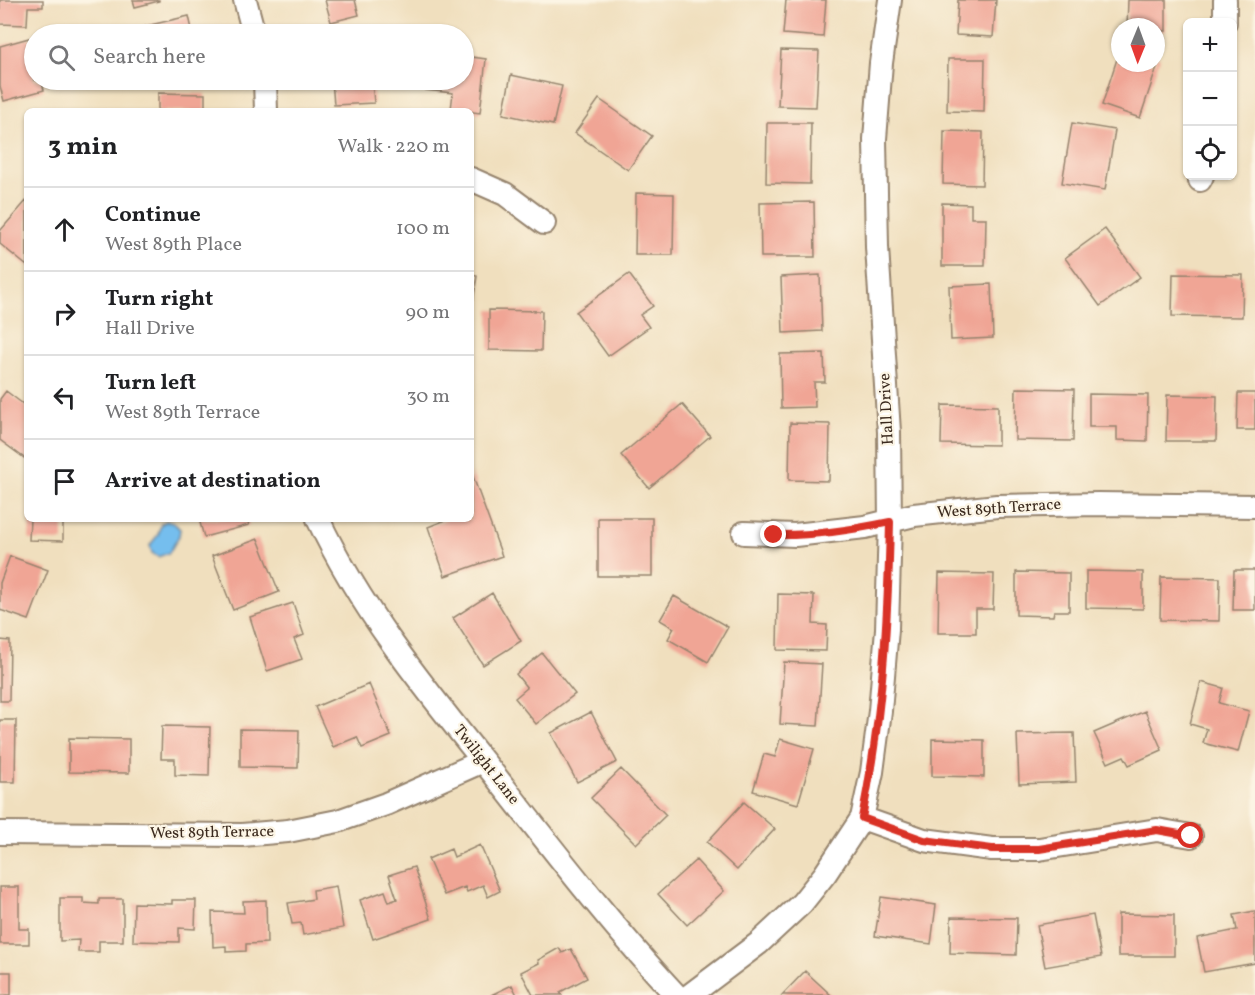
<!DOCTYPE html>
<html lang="en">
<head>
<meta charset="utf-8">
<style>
  :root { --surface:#fff; --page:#f2f2f2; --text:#202124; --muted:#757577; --line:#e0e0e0 }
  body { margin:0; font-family:Vollkorn,serif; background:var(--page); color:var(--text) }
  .controls { position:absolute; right:18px; top:18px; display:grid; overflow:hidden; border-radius:9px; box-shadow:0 2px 4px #0004 }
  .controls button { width:54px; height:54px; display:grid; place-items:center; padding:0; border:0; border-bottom:2px solid var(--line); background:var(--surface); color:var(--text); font:30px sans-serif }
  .compass { position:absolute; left:1111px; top:18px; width:54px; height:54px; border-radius:50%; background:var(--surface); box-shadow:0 2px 4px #0004; rotate:181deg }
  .stop { position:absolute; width:18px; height:18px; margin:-14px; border:4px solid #d93025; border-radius:50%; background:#fff }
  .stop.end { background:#d93025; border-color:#fff; box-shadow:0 2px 6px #0008 }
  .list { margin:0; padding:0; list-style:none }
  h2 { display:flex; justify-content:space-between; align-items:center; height:78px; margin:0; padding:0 24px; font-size:26px }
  h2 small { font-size:20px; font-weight:400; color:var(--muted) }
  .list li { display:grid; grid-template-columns:39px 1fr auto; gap:18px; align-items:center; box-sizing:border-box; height:84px; padding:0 24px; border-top:2px solid var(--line) }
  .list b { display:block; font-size:22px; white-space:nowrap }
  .list p { margin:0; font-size:20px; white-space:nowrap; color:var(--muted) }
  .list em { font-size:20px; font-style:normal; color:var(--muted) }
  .icon { flex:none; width:33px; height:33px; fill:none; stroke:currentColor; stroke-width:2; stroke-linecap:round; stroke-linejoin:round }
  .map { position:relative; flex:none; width:1255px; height:995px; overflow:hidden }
  .search { position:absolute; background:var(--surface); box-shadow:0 2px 4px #0004; left:24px; top:24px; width:450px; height:66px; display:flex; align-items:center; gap:15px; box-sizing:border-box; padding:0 21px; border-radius:33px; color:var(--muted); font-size:22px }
  .panel { position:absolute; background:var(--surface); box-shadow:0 2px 4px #0004; left:24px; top:108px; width:450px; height:414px; border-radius:9px }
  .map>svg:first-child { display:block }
  .water { fill:#75beee; stroke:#587486; stroke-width:1.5 }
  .building { fill:#f0a595 }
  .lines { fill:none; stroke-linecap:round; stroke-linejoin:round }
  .minor-casing { stroke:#96846e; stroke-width:26 }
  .minor { stroke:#fff; stroke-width:22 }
  .route { stroke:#d93025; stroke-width:8 }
  .labels { text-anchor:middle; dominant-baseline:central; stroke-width:4.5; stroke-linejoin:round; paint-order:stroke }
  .street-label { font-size:16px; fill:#3b2a1e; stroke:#fcf5e5 }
</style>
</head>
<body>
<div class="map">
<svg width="1255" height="995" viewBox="0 0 1255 995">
  <rect width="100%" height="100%" fill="#fcf5e5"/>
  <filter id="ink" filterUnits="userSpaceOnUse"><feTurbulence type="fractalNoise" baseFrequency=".0167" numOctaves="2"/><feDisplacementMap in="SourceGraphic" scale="12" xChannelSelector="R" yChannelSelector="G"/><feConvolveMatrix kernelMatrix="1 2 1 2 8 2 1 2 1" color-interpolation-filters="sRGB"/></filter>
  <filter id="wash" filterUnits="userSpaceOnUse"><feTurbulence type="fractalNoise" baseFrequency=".008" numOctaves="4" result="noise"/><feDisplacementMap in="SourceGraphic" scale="24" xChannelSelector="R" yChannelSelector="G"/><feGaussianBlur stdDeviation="1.35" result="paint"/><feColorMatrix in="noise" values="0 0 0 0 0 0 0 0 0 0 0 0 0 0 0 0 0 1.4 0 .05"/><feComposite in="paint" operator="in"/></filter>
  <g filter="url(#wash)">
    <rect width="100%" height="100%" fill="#f0dfbe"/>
    <path class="water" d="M 166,521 C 173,522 175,524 180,529 L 179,536 L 169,553 L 158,557 L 152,553 L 150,545 L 158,535 L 161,524 Z"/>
    <g id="blocks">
      <path class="building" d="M 0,0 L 43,0 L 43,7 L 28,7 L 27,25 L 0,24 Z
        M 133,0 L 159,0 L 159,1 L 135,7 Z
        M 325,0 L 355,0 L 359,15 L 331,22 Z
        M 786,0 L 826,0 L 823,37 L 783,34 Z
        M 958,0 L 996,0 L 993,37 L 956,35 Z
        M 1128,0 L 1166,0 L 1166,31 L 1156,31 L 1156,27 L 1127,27 Z
        M 189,16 L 193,34 L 148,34 L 146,26 Z
        M 29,38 L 34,57 L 34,80 L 41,80 L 44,90 L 4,101 L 0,86 L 0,46 Z
        M 781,50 L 819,51 L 816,107 L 778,106 Z
        M 464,56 L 486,59 L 480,113 L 451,109 L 453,93 L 425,90 L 426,80 L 464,80 Z
        M 1156,57 L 1160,58 L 1140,118 L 1102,105 L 1117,59 L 1120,60 L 1120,63 L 1156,63 Z
        M 948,59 L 985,59 L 984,112 L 947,111 Z
        M 511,75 L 562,86 L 553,125 L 503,114 Z
        M 332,80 L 372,80 L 374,103 L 334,105 Z
        M 158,93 L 205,94 L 205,111 L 158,111 Z
        M 599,99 L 652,136 L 628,170 L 575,133 Z
        M 767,123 L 811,123 L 810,184 L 766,183 Z
        M 1072,123 L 1115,130 L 1105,190 L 1062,183 Z
        M 944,131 L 983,132 L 982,185 L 943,184 Z
        M 636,193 L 674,194 L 673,255 L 635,255 Z
        M 27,200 L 27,266 L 0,244 L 0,231 Z
        M 814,202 L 815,257 L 761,257 L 760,203 Z
        M 942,203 L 971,204 L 971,218 L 986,218 L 985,266 L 942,266 Z
        M 1105,229 L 1140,277 L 1100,306 L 1065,258 Z
        M 629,274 L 653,306 L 640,315 L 649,327 L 608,356 L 576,312 Z
        M 1173,274 L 1243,275 L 1242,317 L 1172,316 Z
        M 471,275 L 477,276 L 472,310 L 471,310 Z
        M 820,275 L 822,331 L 783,333 L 781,277 Z
        M 991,284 L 993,338 L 951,340 L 949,286 Z
        M 489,310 L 542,311 L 541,351 L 489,350 Z
        M 824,353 L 825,382 L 814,382 L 815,407 L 781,408 L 780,354 Z
        M 1016,388 L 1074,389 L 1073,441 L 1015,440 Z
        M 6,391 L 27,407 L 27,460 L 0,440 L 0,399 Z
        M 1238,393 L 1255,393 L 1255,430 L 1237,430 Z
        M 1089,394 L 1148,395 L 1147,441 L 1117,440 L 1117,427 L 1089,427 Z
        M 1167,395 L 1217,396 L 1216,441 L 1166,441 Z
        M 682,404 L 710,436 L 649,488 L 621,455 Z
        M 942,405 L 998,406 L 998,445 L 941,444 Z
        M 790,423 L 830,424 L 829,481 L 789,480 Z
        M 471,471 L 502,556 L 445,576 L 428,527 L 446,520 L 445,519 L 471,519 Z
        M 598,518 L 652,518 L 652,576 L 598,576 Z
        M 30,519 L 63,519 L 63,541 L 29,540 Z
        M 199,519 L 247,519 L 249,525 L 204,537 Z
        M 258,539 L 279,592 L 233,610 L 212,556 Z
        M 10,556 L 48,570 L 29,620 L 0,610 L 0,583 Z
        M 1234,570 L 1255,570 L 1255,610 L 1233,610 Z
        M 1086,571 L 1143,572 L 1143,609 L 1086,608 Z
        M 1016,572 L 1069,573 L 1069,611 L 1054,611 L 1053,616 L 1016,615 Z
        M 939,573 L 994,574 L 993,609 L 976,609 L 976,633 L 938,633 Z
        M 1161,577 L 1220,578 L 1219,621 L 1160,620 Z
        M 492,593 L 521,641 L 483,665 L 453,618 Z
        M 778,594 L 814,595 L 813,624 L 827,625 L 826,651 L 777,650 Z
        M 674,596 L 728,627 L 708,662 L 668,639 L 674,628 L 660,620 Z
        M 293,603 L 304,635 L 294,639 L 302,659 L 267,671 L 250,617 Z
        M 0,640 L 10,641 L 9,701 L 0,701 Z
        M 542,653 L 575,694 L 536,724 L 515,698 L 527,688 L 516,674 Z
        M 784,662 L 822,664 L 818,726 L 780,724 Z
        M 1201,682 L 1223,688 L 1219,703 L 1249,711 L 1238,752 L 1203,743 L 1207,729 L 1190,724 Z
        M 369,684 L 391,736 L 362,748 L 357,737 L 333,747 L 315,707 Z
        M 1145,711 L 1162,750 L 1129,765 L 1124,756 L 1108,763 L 1094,733 Z
        M 591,712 L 617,762 L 577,782 L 551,733 Z
        M 0,720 L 16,720 L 15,782 L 0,782 Z
        M 162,726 L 210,727 L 209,776 L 175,775 L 175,759 L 161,759 Z
        M 240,729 L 299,730 L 298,768 L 240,767 Z
        M 1074,733 L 1076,782 L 1019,784 L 1017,734 Z
        M 69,738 L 129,739 L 129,773 L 69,772 Z
        M 780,739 L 814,749 L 798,804 L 753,791 L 764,754 L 775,757 Z
        M 932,739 L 984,740 L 984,777 L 932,776 Z
        M 621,769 L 666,815 L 636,844 L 591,798 Z
        M 744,802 L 775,829 L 737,870 L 707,842 Z
        M 480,845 L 500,891 L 488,897 L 483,885 L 467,892 L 465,887 L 444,895 L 428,859 L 451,849 L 454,857 Z
        M 696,860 L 724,891 L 687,925 L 658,894 Z
        M 414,867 L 431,919 L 373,939 L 360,900 L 385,891 L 389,902 L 397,899 L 389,875 Z
        M 336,886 L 343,928 L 303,935 L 301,923 L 292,924 L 288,903 L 314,899 L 313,890 Z
        M 0,887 L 19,887 L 19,929 L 29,929 L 29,944 L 0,944 Z
        M 881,897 L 936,905 L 931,944 L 875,936 Z
        M 60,898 L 83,898 L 83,903 L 99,904 L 99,899 L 123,899 L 123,941 L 99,941 L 99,952 L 78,952 L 79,940 L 60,941 Z
        M 172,900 L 196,900 L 195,929 L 179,928 L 179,942 L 133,941 L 134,903 L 172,904 Z
        M 266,900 L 267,943 L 246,944 L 246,951 L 226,952 L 226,946 L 213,947 L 212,912 L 244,913 L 243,901 Z
        M 1255,911 L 1255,963 L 1204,972 L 1197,938 L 1237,930 L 1234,915 Z
        M 1118,914 L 1174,915 L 1174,956 L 1118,956 Z
        M 1093,915 L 1101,957 L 1045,967 L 1037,925 Z
        M 951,917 L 1017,918 L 1016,955 L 950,953 Z
        M 559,948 L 562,953 L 571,949 L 587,978 L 560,992 L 562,995 L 533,995 L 521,972 L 539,963 L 538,960 Z
        M 805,971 L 831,995 L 782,995 Z
        M 0,972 L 11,972 L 11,995 L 0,995 Z
        M 512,985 L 517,995 L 491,995 Z"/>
    </g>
  </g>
  <g filter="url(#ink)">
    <use href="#blocks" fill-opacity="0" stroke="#96846e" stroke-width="1.5"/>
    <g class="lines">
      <defs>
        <path id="minor" d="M 245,0 L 254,34
          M 1225,22 L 1225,0
          M 265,80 L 266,111
          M 471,179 L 505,194 L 544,223
          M 1200,180 L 1202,176
          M 318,519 C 362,613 431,696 496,777 C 554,851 612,926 676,995
          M 744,533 L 795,535 L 865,527 L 914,515 L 997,506 L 1098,504 L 1255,506
          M 862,818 L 924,840 L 992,849 L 1039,849 L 1157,830 L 1191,836
          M 0,833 L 242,835 L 288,831 L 338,821 L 386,804 L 483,761
          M 690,995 L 759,943 L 802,903 L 825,874 L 862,818 L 872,772 L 880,711 L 887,629 L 890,522 L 889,432 L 877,247 L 875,139 L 881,63 L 890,0"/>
      </defs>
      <use href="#minor" class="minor-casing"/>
      <use href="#minor" class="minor"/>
    </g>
  </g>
  <g class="lines" filter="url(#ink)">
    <path class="route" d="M 774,535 C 813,536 852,530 890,522 C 888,623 882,718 862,818 L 924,840 L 992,849 L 1039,849 L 1157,830 L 1191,836"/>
  </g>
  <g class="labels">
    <g class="street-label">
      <text transform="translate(887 409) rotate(-93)">Hall Drive</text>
      <text transform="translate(999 509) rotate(-4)">West 89th Terrace</text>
      <text transform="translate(486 765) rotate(52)">Twilight Lane</text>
      <text transform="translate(212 833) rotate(-1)">West 89th Terrace</text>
    </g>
  </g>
</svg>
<div class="controls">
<button>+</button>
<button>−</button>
<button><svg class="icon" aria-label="locate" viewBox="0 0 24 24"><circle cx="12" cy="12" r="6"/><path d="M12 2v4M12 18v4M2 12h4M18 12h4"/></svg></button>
</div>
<svg class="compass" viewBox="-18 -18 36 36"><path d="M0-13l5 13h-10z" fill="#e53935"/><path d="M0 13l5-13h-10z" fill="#757577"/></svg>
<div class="stop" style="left:1191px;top:836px"></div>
<div class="stop end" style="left:774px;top:535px"></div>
<div class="search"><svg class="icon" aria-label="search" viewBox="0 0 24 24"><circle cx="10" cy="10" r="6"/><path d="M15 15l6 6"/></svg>Search here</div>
<section class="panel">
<h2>3 min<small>Walk · 220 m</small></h2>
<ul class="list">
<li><svg class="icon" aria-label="ahead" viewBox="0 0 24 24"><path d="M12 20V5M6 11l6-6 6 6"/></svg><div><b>Continue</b><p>West 89th Place</p></div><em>100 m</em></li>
<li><svg class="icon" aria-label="right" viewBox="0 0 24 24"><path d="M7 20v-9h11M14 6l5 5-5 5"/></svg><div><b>Turn right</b><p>Hall Drive</p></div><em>90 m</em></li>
<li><svg class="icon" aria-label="left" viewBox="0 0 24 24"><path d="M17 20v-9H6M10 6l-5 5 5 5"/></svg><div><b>Turn left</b><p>West 89th Terrace</p></div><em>30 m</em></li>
<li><svg class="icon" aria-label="arrive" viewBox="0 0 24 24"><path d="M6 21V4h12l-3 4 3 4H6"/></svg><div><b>Arrive at destination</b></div></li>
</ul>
</section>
</div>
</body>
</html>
